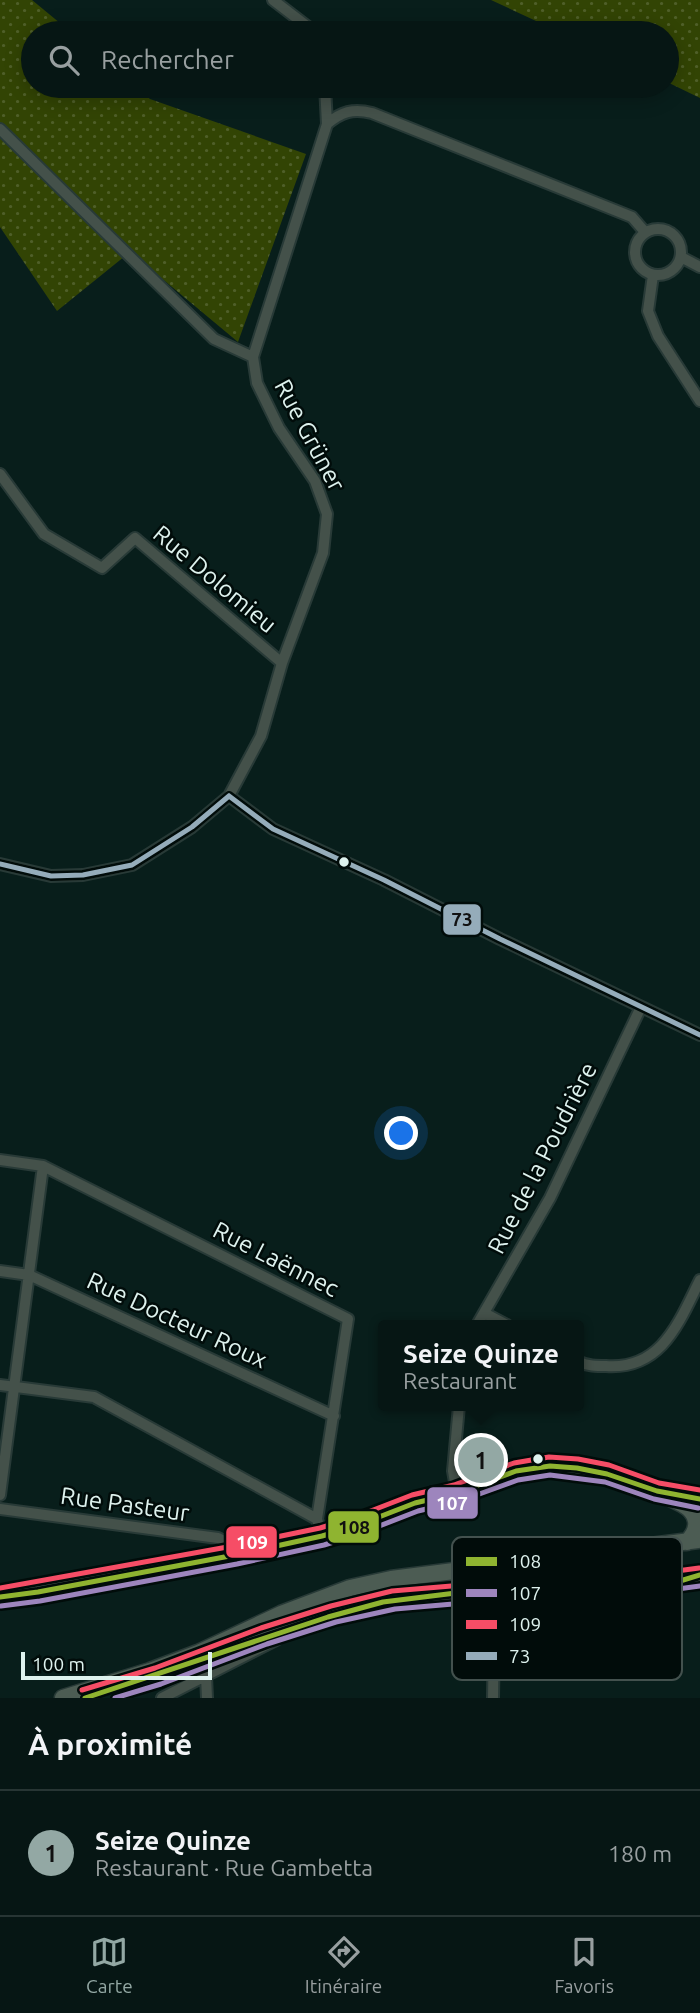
<!DOCTYPE html>
<html lang="fr">
<head>
<meta charset="utf-8">
<style>
  :root { --surface:#061614; --page:#0f1f1d; --text:#f1f3f6; --muted:#989fa0; --line:#273534; --accent:#93a8a4 }
  body { margin:0; font-family:Ubuntu,sans-serif; background:var(--page); color:var(--text) }
  .scale { position:absolute; left:21px; bottom:18px; width:191px; box-sizing:border-box; padding-left:7px; border:4px solid #def2ee; border-top:0; font-size:19px; line-height:24px; white-space:nowrap; color:#def2ee; -webkit-text-stroke:5px #010c0a; paint-order:stroke }
  .you { position:absolute; left:402px; top:1134px; width:24px; height:24px; margin:-18px; border:5px solid #fff; border-radius:50%; background:#1a73e8; box-shadow:0 0 0 10px #1a73e833 }
  .badge { display:grid; place-items:center; width:46px; height:46px; border-radius:50%; background:var(--accent); color:#111; font-size:23px; font-weight:700 }
  .pin { position:absolute; translate:-50% -50%; border:4px solid #fff; box-shadow:0 2px 7px #0006 }
  .popup { position:absolute; left:378px; top:1320px; width:206px; height:91px; box-sizing:border-box; display:grid; place-content:center; border-radius:7px; background:var(--surface); filter:drop-shadow(0 2px 5px #0005); font-size:23px; white-space:nowrap; color:var(--muted) }
  .popup b { font-size:26px; color:var(--text) }
  .popup::after { content:''; position:absolute; left:50%; top:100%; margin-left:-14px; border:14px solid transparent; border-top-color:var(--surface) }
  .list { margin:0; padding:0; list-style:none }
  h2 { display:flex; justify-content:space-between; align-items:center; height:91px; margin:0; padding:0 28px; font-size:30px }
  h2 small { font-size:23px; font-weight:400; color:var(--muted) }
  .list li { display:grid; grid-template-columns:46px 1fr auto; gap:21px; align-items:center; box-sizing:border-box; height:126px; padding:0 28px; border-top:2px solid var(--line) }
  .list b { display:block; font-size:26px; white-space:nowrap }
  .list p { margin:0; font-size:23px; white-space:nowrap; color:var(--muted) }
  .list em { font-size:23px; font-style:normal; color:var(--muted) }
  .icon { flex:none; width:38px; height:38px; fill:none; stroke:currentColor; stroke-width:2; stroke-linecap:round; stroke-linejoin:round }
  .map { position:relative; flex:none; width:700px; height:1698px; overflow:hidden }
  .search { position:absolute; background:var(--surface); box-shadow:0 4px 18px #0003; left:21px; right:21px; top:21px; height:77px; display:flex; align-items:center; gap:18px; box-sizing:border-box; padding:0 24px; border-radius:38px; color:var(--muted); font-size:26px }
  .sheet { height:217px; background:var(--surface) }
  nav { display:flex; justify-content:space-around; align-items:center; box-sizing:border-box; height:98px; border-top:2px solid var(--line); background:var(--surface); font-size:19px; color:var(--muted) }
  nav a { display:grid; justify-items:center; gap:4px }
  nav .on { color:var(--accent) }
  .map>svg:first-child { display:block }
  .green { fill:url(#green-dots) }
  .lines { fill:none; stroke-linecap:round; stroke-linejoin:round }
  .street-casing { stroke:#283a37; stroke-width:14 }
  .secondary-casing { stroke:#283a37; stroke-width:19 }
  .street { stroke:#44514a; stroke-width:10 }
  .secondary { stroke:#4c5c53; stroke-width:16 }
  .bus-1-casing { stroke:#010c0a; stroke-width:10 }
  .bus-2-casing { stroke:#010c0a; stroke-width:10 }
  .bus-3-casing { stroke:#010c0a; stroke-width:10 }
  .bus-4-casing { stroke:#010c0a; stroke-width:10 }
  .bus-1 { stroke:#8fb430; stroke-width:5 }
  .bus-2 { stroke:#9d85bd; stroke-width:5 }
  .bus-3 { stroke:#f64d66; stroke-width:5 }
  .bus-4 { stroke:#95acba; stroke-width:5 }
  .bus-dot { fill:#def2ee; stroke:#010c0a; stroke-width:2.5 }
  .labels { text-anchor:middle; dominant-baseline:central; stroke-width:5; stroke-linejoin:round; paint-order:stroke }
  .street-label { font-size:24px; fill:#def2ee; stroke:#010c0a }
  .key { fill:#010c0a; stroke:#43514e; stroke-width:2 }
  .key-label { font-size:19px; fill:#def2ee }
  .line-badge { stroke:#010c0a; stroke-width:2.5 }
  .badge-label { font-size:19px; text-anchor:middle; font-weight:bold; fill:#fff }
  .pale-badge-label { font-size:19px; text-anchor:middle; font-weight:bold; fill:#111 }
</style>
</head>
<body>
<div class="map">
<svg width="700" height="1698" viewBox="0 0 700 1698">
  <defs>
    <pattern id="green-dots" width="8" height="8" patternUnits="userSpaceOnUse" patternTransform="scale(1.75)"><rect width="8" height="8" fill="#324404"/><path d="M2 2h.1M6 6h.1" fill="none" stroke="#4f5f29" stroke-width="1.8" stroke-linecap="round"/></pattern>
  </defs>
  <rect width="100%" height="100%" fill="#081e1b"/>
  <path class="green" d="M 0,0 L 32,0 L 72,33 L 33,33 L 33,86 L 135,86 L 150,99 L 306,154 L 238,342 L 130,252 L 57,311 L 0,227 Z
    M 491,0 L 700,0 L 700,98 L 667,82 L 667,33 L 562,33 Z"/>
  <g class="lines">
    <defs>
      <path id="street" d="M 273,0 L 316,33
        M 327,124 C 341,112 353,108 372,113 L 632,217 L 645,232
        M 0,129 L 214,339 L 253,357
        M635 252a23 23 0 1 1 46 0a23 23 0 1 1-46 0Z
        M 681,257 L 700,267
        M 653,275 L 648,311 L 658,336 L 700,401
        M 0,474 L 44,534 L 102,568 L 135,538 L 282,663
        M 229,796 L 273,829 L 384,880 L 500,939 L 700,1035
        M 0,864 L 51,876 L 83,875 L 132,865 L 192,827 L 229,796 L 261,736 L 282,663 L 323,553 L 327,514 L 315,481 L 279,428 L 257,383 L 253,357 L 327,124 L 325,86
        M 0,1160 L 43,1166 L 348,1319 L 317,1519
        M 0,1271 L 29,1275 L 334,1416
        M 484,1313 L 507,1325
        M 477,1325 L 550,1198 L 641,1007
        M 579,1362 C 588,1366 596,1366 606,1366 C 662,1370 679,1322 700,1280
        M 0,1385 L 94,1397 L 317,1519 L 318,1523
        M 457,1493 L 453,1471 L 459,1406
        M 0,1495 L 43,1166
        M 0,1509 L 218,1538 L 230,1544 L 235,1555
        M 487,1592 L 494,1636 L 493,1698
        M 206,1676 L 207,1698
        M 162,1698 L 276,1640"/>
      <path id="secondary" d="M 0,1597 C 56,1590 112,1578 167,1568 C 225,1557 282,1548 338,1531 C 364,1524 388,1512 413,1504 C 428,1499 444,1497 459,1492 C 489,1481 518,1467 551,1466 C 595,1465 643,1483 682,1504 C 700,1514 700,1529 687,1542
        M 223,1651 L 334,1614 L 394,1600 L 487,1592 L 633,1586 L 700,1577
        M 63,1698 L 150,1671 L 198,1653 L 281,1614 L 350,1588 L 391,1579 L 698,1540"/>
    </defs>
    <use href="#street" class="street-casing"/>
    <use href="#secondary" class="secondary-casing"/>
    <use href="#street" class="street"/>
    <use href="#secondary" class="secondary"/>
    <defs>
      <path id="bus-1" d="M 0,1597 L 38,1592 L 235,1555 L 322,1536 L 353,1527 L 415,1503 L 457,1493 L 516,1471 L 550,1466 L 577,1468 L 607,1474 L 657,1491 L 700,1499
        M 85,1698 L 328,1617 L 383,1602 L 472,1591 L 654,1585 L 680,1581 L 700,1575"/>
      <path id="bus-2" d="M 1,1606 L 40,1601 L 237,1564 L 324,1545 L 356,1535 L 418,1511 L 460,1501 L 518,1480 L 550,1475 L 605,1482 L 654,1499 L 698,1508
        M 115,1698 L 161,1684 L 267,1644 L 336,1622 L 395,1609 L 488,1601 L 633,1595 L 700,1586"/>
      <path id="bus-3" d="M 0,1588 L 233,1546 L 320,1528 L 350,1519 L 412,1495 L 454,1485 L 514,1463 L 549,1457 L 578,1459 L 609,1465 L 659,1483 L 700,1490
        M 82,1690 L 155,1668 L 261,1628 L 331,1606 L 392,1591 L 487,1583 L 632,1577 L 699,1568"/>
      <path id="bus-4" d="M 229,796 L 273,829 L 384,880 L 500,939 L 700,1035
        M 0,864 L 51,876 L 83,875 L 132,865 L 192,827 L 229,796"/>
    </defs>
    <use href="#bus-1" class="bus-1-casing"/>
    <use href="#bus-2" class="bus-2-casing"/>
    <use href="#bus-3" class="bus-3-casing"/>
    <use href="#bus-4" class="bus-4-casing"/>
    <use href="#bus-1" class="bus-1"/>
    <use href="#bus-2" class="bus-2"/>
    <use href="#bus-3" class="bus-3"/>
    <use href="#bus-4" class="bus-4"/>
  </g>
  <g class="bus-dot">
    <circle cx="344" cy="862" r="6"/>
    <circle cx="538" cy="1459" r="6"/>
  </g>
  <g class="labels">
    <g class="street-label">
      <text transform="translate(310 435) rotate(62)">Rue Grüner</text>
      <text transform="translate(215 579) rotate(40)">Rue Dolomieu</text>
      <text transform="translate(542 1158) rotate(-63)">Rue de la Poudrière</text>
      <text transform="translate(276 1259) rotate(27)">Rue Laënnec</text>
      <text transform="translate(177 1320) rotate(25)">Rue Docteur Roux</text>
      <text transform="translate(125 1504) rotate(8)">Rue Pasteur</text>
    </g>
  </g>
  <rect x="452" y="1537" width="230" height="143" rx="10" class="key"/>
  <rect x="466" y="1557" width="31" height="9" fill="#8fb430"/>
  <rect x="466" y="1589" width="31" height="8" fill="#9d85bd"/>
  <rect x="466" y="1620" width="31" height="9" fill="#f64d66"/>
  <rect x="466" y="1652" width="31" height="8" fill="#95acba"/>
  <g class="key-label">
    <text x="509" y="1568">108</text>
    <text x="509" y="1600">107</text>
    <text x="509" y="1631">109</text>
    <text x="509" y="1663">73</text>
  </g>
  <g class="line-badge">
    <rect x="442" y="903" width="40" height="33" rx="7" fill="#95acba"/>
    <rect x="426" y="1486" width="53" height="34" rx="7" fill="#9d85bd"/>
    <rect x="327" y="1510" width="53" height="34" rx="7" fill="#8fb430"/>
    <rect x="225" y="1525" width="53" height="34" rx="7" fill="#f64d66"/>
  </g>
  <g class="badge-label">
    <text x="452" y="1510">107</text>
    <text x="252" y="1549">109</text>
  </g>
  <g class="pale-badge-label">
    <text x="462" y="926">73</text>
    <text x="354" y="1534">108</text>
  </g>
</svg>
<div class="scale">100 m</div>
<div class="you"></div>
<div class="pin badge" style="left:481px;top:1460px">1</div>
<div class="popup"><b>Seize Quinze</b>Restaurant</div>
<div class="search"><svg class="icon" aria-label="search" viewBox="0 0 24 24"><circle cx="10" cy="10" r="6"/><path d="M15 15l6 6"/></svg>Rechercher</div>
</div>
<section class="sheet">
<h2>À proximité<small></small></h2>
<ul class="list">
<li><span class="badge">1</span><div><b>Seize Quinze</b><p>Restaurant · Rue Gambetta</p></div><em>180 m</em></li>
</ul>
</section>
<nav>
<a class="on"><svg class="icon" aria-label="map" viewBox="0 0 24 24"><path d="M3 6l6-2 6 2 6-2v14l-6 2-6-2-6 2zM9 4v14M15 6v14"/></svg>Carte</a>
<a><svg class="icon" aria-label="directions" viewBox="0 0 24 24"><path d="M12 3l9 9-9 9-9-9zM9 14v-3h6M13 9l2 2-2 2"/></svg>Itinéraire</a>
<a><svg class="icon" aria-label="saved" viewBox="0 0 24 24"><path d="M7 4h10v16l-5-4-5 4z"/></svg>Favoris</a>
</nav>
</body>
</html>
